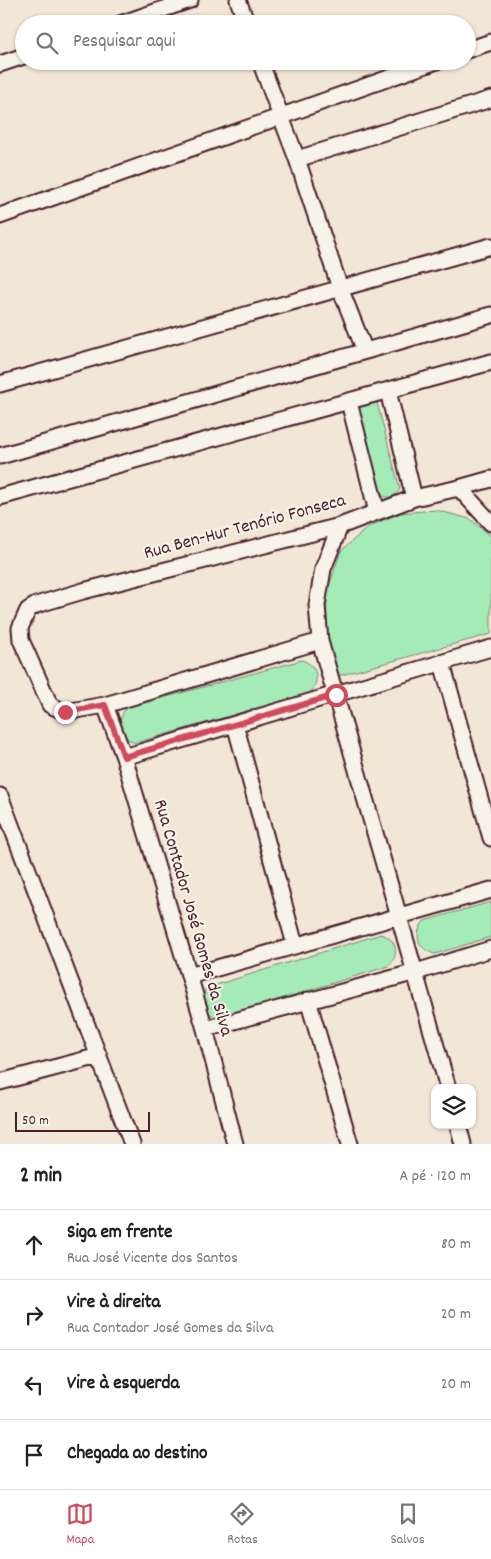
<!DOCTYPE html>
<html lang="pt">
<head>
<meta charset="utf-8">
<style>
  :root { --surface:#fff; --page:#f2f2f2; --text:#222; --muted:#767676; --line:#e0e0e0; --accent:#d1495b }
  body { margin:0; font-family:Dekko,sans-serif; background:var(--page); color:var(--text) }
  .controls { position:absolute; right:15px; bottom:15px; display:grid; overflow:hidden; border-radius:10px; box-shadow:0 1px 4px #0004 }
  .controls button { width:45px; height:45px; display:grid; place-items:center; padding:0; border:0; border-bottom:1px solid var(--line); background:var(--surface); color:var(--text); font:25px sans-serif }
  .scale { position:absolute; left:15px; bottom:12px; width:135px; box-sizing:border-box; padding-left:5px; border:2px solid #4a1f2b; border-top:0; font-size:14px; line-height:18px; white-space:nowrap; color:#4a1f2b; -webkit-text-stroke:4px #f7f3e8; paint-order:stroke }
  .stop { position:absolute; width:15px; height:15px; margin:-11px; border:4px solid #d1495b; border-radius:50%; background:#fff }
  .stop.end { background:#d1495b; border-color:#fff; box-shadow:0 1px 5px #0008 }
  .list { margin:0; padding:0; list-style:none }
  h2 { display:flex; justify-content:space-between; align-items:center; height:65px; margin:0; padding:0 20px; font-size:21px }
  h2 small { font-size:16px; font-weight:400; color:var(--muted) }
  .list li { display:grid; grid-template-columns:32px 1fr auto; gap:15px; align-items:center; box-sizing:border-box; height:70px; padding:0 20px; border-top:1px solid var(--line) }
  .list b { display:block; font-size:19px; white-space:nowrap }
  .list p { margin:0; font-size:16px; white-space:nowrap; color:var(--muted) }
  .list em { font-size:16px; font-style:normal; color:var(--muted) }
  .icon { flex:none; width:28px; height:28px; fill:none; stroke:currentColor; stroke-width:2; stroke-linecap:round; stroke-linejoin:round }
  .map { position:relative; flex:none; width:491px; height:1144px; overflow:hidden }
  .search { position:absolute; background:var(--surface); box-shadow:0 1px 4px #0004; left:15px; right:15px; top:15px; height:55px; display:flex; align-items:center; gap:12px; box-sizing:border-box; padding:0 18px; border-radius:28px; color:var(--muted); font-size:19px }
  .sheet { height:345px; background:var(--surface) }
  nav { display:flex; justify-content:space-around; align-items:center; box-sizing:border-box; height:70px; border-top:1px solid var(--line); background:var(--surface); font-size:14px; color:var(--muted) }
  nav a { display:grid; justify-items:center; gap:2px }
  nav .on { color:var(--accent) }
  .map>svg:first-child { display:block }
  .green { fill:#a5ebb8; stroke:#788572 }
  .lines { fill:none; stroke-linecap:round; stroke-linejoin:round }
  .street-casing { stroke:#4a1f2b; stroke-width:19 }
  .street { stroke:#f7f3e8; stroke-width:15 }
  .route { stroke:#d1495b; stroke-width:6 }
  .labels { text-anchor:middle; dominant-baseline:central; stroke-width:4; stroke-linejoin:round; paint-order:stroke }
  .street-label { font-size:19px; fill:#4a1f2b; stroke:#f7f3e8 }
</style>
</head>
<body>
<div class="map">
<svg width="491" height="1144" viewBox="0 0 491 1144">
  <rect width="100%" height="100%" fill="#f2e7d6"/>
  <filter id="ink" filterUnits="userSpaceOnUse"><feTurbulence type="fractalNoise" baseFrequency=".02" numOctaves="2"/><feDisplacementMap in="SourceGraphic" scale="10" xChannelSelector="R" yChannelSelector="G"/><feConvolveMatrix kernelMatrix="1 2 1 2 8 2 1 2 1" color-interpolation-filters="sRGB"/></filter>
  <g filter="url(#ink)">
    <path class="green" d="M 373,402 L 377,403 L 400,489 C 396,496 390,499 382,496 L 357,410 L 362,404 Z
      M 436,510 L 470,519 L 491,536 L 491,634 L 338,676 L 326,635 L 327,592 L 341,551 L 368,527 L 400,513 Z
      M 302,660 C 317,665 321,680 310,693 L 135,743 C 119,736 116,721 126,708 Z
      M 491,902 L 491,937 L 435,954 C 418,950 413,934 424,921 Z
      M 381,934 C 397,939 400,954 389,966 L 218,1018 C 205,1014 200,1001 206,988 Z"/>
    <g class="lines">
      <defs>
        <path id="street" d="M 238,0 L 247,24
          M 120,24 L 190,0
          M 467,50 L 491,42
          M 260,61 L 297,159 L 340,288 L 365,351
          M 0,64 L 24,56
          M 297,159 L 491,99
          M 0,216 L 437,61
          M 0,384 L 491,246
          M 388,391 L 414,498
          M 349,402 L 377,512
          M 0,456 L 491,315
          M 459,488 L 491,523
          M 0,497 L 491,362
          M 340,526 L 323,569 L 317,605 L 320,641 L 448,1088
          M 320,641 L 105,705 L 65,712 L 50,705 L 21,640 L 20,628 L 28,610 L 36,605 L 83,591 L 340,526 L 414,498 L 459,488 L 491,479
          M 442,663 L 491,838
          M 105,705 L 124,757 L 205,1029 L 235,1144
          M 235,724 L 295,945
          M 124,757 L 491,648
          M 0,796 L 132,1144
          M 189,976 L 491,890
          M 308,1000 L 350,1144
          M 205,1029 L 416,972 L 491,949
          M 0,1082 L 99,1056
          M 458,1125 L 463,1144"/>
      </defs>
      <use href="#street" class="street-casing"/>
      <use href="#street" class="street"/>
    </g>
  </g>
  <g class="lines" filter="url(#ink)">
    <path class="route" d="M 65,712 L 105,705 L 124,757 L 336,695"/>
  </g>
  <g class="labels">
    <g class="street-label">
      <text transform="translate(245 528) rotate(-15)">Rua Ben-Hur Tenório Fonseca</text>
      <text transform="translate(192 918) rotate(74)">Rua Contador José Gomes da Silva</text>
    </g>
  </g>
</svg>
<div class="controls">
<button><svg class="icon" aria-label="layers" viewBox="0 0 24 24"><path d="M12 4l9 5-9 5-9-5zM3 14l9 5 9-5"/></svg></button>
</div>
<div class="scale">50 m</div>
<div class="stop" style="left:336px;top:695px"></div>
<div class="stop end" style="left:65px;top:712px"></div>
<div class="search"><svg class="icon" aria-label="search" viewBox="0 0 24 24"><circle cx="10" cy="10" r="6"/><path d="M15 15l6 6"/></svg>Pesquisar aqui</div>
</div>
<section class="sheet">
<h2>2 min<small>A pé · 120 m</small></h2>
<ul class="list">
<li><svg class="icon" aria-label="ahead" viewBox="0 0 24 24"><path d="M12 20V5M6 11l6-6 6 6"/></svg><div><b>Siga em frente</b><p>Rua José Vicente dos Santos</p></div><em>80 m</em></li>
<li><svg class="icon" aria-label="right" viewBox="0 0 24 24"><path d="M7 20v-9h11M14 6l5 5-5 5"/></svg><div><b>Vire à direita</b><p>Rua Contador José Gomes da Silva</p></div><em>20 m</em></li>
<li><svg class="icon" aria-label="left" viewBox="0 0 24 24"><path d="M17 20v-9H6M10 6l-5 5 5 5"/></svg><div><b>Vire à esquerda</b></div><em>20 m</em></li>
<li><svg class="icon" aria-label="arrive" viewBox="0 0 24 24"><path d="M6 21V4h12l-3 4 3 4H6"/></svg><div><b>Chegada ao destino</b></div></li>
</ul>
</section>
<nav>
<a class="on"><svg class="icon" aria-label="map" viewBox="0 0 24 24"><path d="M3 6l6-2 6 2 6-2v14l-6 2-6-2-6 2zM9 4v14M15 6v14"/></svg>Mapa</a>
<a><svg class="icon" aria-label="directions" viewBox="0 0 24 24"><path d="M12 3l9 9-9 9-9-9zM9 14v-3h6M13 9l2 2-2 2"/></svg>Rotas</a>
<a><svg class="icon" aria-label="saved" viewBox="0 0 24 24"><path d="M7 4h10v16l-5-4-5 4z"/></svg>Salvos</a>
</nav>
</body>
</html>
